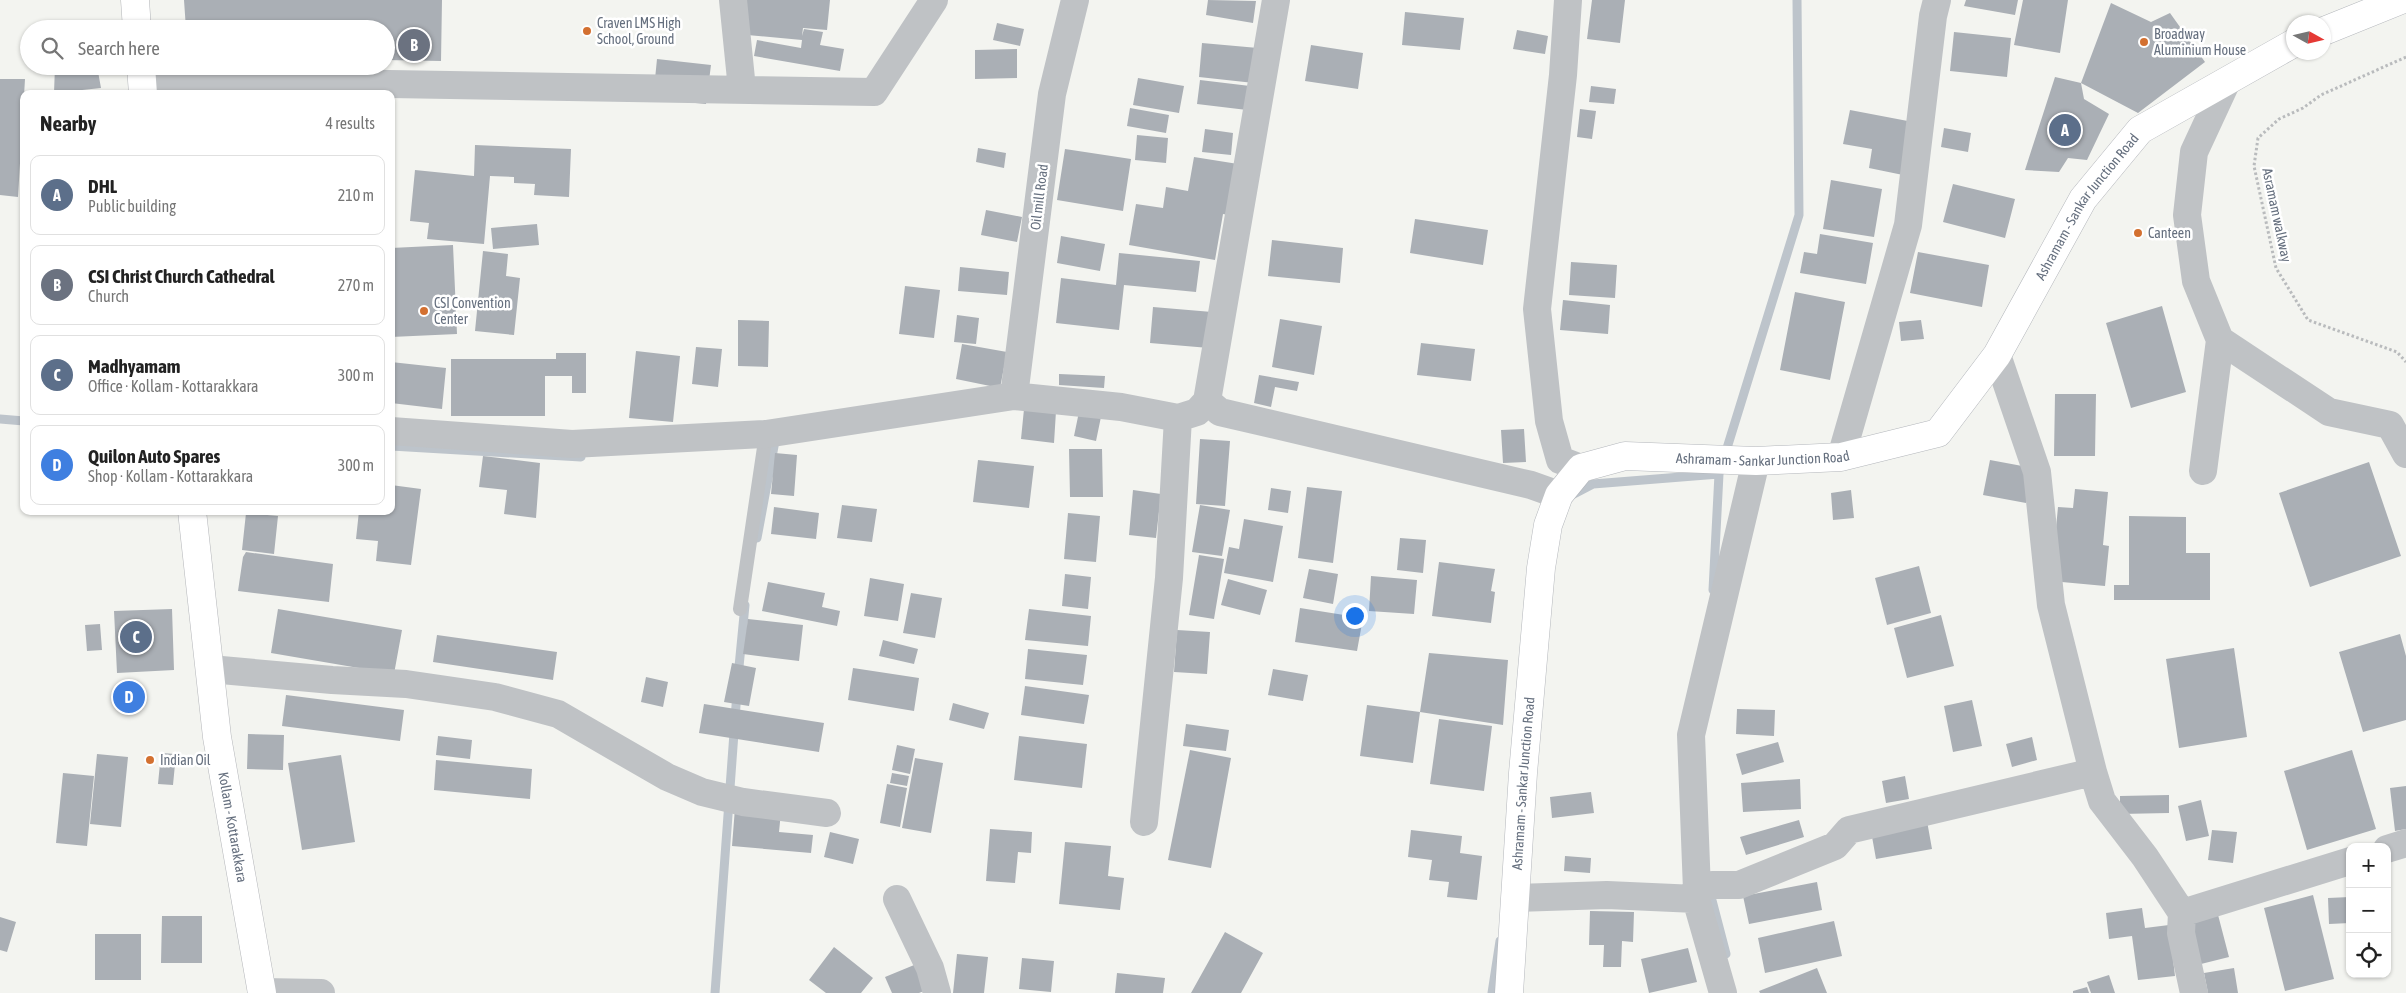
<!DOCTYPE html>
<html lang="en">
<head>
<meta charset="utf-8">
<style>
  :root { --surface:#fff; --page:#f6f6f6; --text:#222; --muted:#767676; --line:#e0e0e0; --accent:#111827 }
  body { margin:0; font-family:"Asap Condensed",sans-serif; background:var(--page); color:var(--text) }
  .controls { position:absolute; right:15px; bottom:15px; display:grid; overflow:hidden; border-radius:10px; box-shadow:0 1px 4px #0004 }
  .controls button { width:45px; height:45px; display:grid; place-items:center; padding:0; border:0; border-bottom:1px solid var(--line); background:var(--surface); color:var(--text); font:25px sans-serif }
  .compass { position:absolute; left:2286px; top:15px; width:45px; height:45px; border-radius:50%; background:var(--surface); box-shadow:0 1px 4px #0004; rotate:98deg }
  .you { position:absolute; left:1354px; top:615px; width:18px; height:18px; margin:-12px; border:4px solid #fff; border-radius:50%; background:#1a73e8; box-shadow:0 0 0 8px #1a73e833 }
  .badge { display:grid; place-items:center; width:32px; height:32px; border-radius:50%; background:var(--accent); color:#fff; font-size:16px; font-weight:700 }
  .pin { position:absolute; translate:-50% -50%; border:2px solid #fff; box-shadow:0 1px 5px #0006 }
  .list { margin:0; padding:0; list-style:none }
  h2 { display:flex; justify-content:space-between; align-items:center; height:65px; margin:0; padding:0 20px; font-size:21px }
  h2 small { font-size:16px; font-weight:400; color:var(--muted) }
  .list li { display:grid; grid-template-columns:32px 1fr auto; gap:15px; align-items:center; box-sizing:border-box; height:80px; margin:0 10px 10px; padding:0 10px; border:1px solid var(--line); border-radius:10px }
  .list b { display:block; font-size:19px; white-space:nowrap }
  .list p { margin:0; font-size:16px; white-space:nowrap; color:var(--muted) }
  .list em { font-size:16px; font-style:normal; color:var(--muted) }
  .icon { flex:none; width:28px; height:28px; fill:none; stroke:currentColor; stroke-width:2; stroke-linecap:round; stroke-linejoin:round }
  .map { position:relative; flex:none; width:2406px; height:993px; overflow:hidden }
  .search { position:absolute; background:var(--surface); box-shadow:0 1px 4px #0004; left:20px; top:20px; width:375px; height:55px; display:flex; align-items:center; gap:12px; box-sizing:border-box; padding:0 18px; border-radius:28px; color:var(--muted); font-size:19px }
  .panel { position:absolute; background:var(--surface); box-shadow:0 1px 4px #0004; left:20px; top:90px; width:375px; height:425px; border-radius:10px }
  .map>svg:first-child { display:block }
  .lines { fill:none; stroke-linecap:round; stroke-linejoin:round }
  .stream { stroke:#bdc4cb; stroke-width:9 }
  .building { fill:#aaafb5 }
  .secondary-casing { stroke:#b4b7bc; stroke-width:29 }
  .primary-casing { stroke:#b3b5b9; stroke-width:29 }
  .path { stroke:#b9bbbd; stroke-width:3; stroke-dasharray:2.5 2.5; stroke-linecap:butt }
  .lane { stroke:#bfc2c5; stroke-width:14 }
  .street { stroke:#bfc2c5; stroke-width:28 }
  .secondary { stroke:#fff; stroke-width:28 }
  .primary { stroke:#fff; stroke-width:28 }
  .poi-dot { fill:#d37030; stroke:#fff; stroke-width:2 }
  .labels { text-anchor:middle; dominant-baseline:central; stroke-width:5; stroke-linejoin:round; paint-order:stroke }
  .poi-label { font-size:14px; fill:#656f7e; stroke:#fff; text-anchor:start }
  .street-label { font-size:14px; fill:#656f7e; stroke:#fff }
</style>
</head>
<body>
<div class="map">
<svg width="2406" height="993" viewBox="0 0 2406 993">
  <rect width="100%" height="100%" fill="#f3f4f0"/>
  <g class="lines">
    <path class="stream" d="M 0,419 L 24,421
      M 391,446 L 581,457
      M 1570,496 L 1593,484 L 1719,474
      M 757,538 L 775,441 L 781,440
      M 1713,590 L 1719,474 L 1799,215 L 1797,0
      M 738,677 L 745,605
      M 1709,889 L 1726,954
      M 715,993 L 737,692
      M 1492,993 L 1500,941"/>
  </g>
  <path class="building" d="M 184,0 L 442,0 L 441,61 L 386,60 L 386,29 L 186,29 Z
    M 728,0 L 830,0 L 827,30 L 803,28 L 802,36 L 804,29 L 823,32 L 820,45 L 844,49 L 840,71 L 754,56 L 757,40 L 801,48 L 802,40 L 725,33 Z
    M 1208,0 L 1256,1 L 1253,23 L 1206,15 Z
    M 1592,0 L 1625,0 L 1620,43 L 1587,39 Z
    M 1966,0 L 2018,0 L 2015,15 L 1964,6 Z
    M 2023,0 L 2068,0 L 2060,53 L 2014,45 Z
    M 2111,3 L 2151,22 L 2170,13 L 2205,62 L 2138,113 L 2081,83 Z
    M 1405,12 L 1464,18 L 1460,50 L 1402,45 Z
    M 997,23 L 1024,29 L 1020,46 L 993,40 Z
    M 1517,30 L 1548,36 L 1545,54 L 1513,49 Z
    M 1954,32 L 2011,38 L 2007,77 L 1950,71 Z
    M 1202,43 L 1258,48 L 1254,83 L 1199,77 Z
    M 1311,45 L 1363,53 L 1358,89 L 1305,81 Z
    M 1017,49 L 1017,78 L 975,79 L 975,50 Z
    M 657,59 L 711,65 L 706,104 L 653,99 Z
    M 55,66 L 97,66 L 101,88 L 54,93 Z
    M 2055,77 L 2081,83 L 2084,99 L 2109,114 L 2087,160 L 2068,158 L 2059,172 L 2025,170 Z
    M 1138,78 L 1184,86 L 1179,113 L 1133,105 Z
    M 0,79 L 25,79 L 18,197 L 0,195 Z
    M 1200,80 L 1250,86 L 1247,110 L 1197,104 Z
    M 1591,86 L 1616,89 L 1614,104 L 1589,102 Z
    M 1130,108 L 1169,115 L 1166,133 L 1127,126 Z
    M 1580,109 L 1596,111 L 1592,139 L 1577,137 Z
    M 1850,110 L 1913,122 L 1903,175 L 1869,168 L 1872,149 L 1843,144 Z
    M 1944,128 L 1971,133 L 1968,152 L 1941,147 Z
    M 1205,129 L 1233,133 L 1231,155 L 1202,152 Z
    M 1137,135 L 1168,138 L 1166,163 L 1135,160 Z
    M 475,145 L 571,149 L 569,197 L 534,195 L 535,184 L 514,183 L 514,177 L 490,176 L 484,244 L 427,239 L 429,223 L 410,221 L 415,170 L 474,176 Z
    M 978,148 L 1006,153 L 1004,168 L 976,162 Z
    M 1065,149 L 1131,159 L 1123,211 L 1057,200 Z
    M 1194,157 L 1238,164 L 1229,215 L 1223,214 L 1215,260 L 1129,245 L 1136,204 L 1163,208 L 1166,187 L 1188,191 Z
    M 1831,180 L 1882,189 L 1874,237 L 1823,229 Z
    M 1953,184 L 2015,199 L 2005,238 L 1943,222 Z
    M 986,210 L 1022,217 L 1017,242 L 981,235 Z
    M 1415,219 L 1488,230 L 1483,265 L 1410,253 Z
    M 537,224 L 539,245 L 493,249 L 491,228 Z
    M 1820,234 L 1873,243 L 1866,284 L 1800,273 L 1804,252 L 1817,254 Z
    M 1061,236 L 1105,244 L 1100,271 L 1057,263 Z
    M 1272,240 L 1343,248 L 1340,283 L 1268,276 Z
    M 453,245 L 457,334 L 391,337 L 391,248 Z
    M 483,251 L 508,254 L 506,276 L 520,278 L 514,335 L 475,331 Z
    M 1918,252 L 1989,265 L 1982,307 L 1910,293 Z
    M 1119,253 L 1200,261 L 1196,292 L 1124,285 L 1119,330 L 1056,323 L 1061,278 L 1116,285 Z
    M 1571,262 L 1617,265 L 1615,298 L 1569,295 Z
    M 960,267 L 1009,272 L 1007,295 L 958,291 Z
    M 905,286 L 940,290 L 934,338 L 899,334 Z
    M 1795,292 L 1845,302 L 1830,380 L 1780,370 Z
    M 1563,300 L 1610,305 L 1608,334 L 1560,330 Z
    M 2162,306 L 2186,392 L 2131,408 L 2106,323 Z
    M 1153,307 L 1212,312 L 1209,348 L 1150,343 Z
    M 957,315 L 979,318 L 976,344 L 954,342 Z
    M 1280,319 L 1322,326 L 1314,375 L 1272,367 Z
    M 738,320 L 769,321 L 768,367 L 738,366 Z
    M 1921,320 L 1924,339 L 1901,341 L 1899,322 Z
    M 1421,343 L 1475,349 L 1471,381 L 1417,375 Z
    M 962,344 L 1007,352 L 1000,388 L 956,379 Z
    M 696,347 L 722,349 L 718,387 L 692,384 Z
    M 636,351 L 680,356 L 673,422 L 629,418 Z
    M 556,353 L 586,353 L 586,393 L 572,393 L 572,376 L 545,376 L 545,416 L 451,416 L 451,359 L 556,359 Z
    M 391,362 L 446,368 L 442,409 L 391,403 Z
    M 1059,374 L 1105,376 L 1104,388 L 1059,385 Z
    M 1259,375 L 1299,382 L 1297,391 L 1275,387 L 1271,407 L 1254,403 Z
    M 2055,394 L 2096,394 L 2095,456 L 2054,456 Z
    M 1080,407 L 1102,412 L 1096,441 L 1074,436 Z
    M 1024,409 L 1056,411 L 1054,443 L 1021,439 Z
    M 1524,429 L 1526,462 L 1503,463 L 1501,430 Z
    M 1200,439 L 1230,441 L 1225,506 L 1196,504 Z
    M 1069,449 L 1102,449 L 1103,497 L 1070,497 Z
    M 775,453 L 797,455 L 794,496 L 771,494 Z
    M 483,456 L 540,463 L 536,518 L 504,514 L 507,490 L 479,487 Z
    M 978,460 L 1034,466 L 1029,508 L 973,502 Z
    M 1990,460 L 2033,468 L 2026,503 L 1983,495 Z
    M 2369,462 L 2401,556 L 2310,587 L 2279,493 Z
    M 391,485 L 421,489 L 411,565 L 376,561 L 378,541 L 356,539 L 359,511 L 391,511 Z
    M 1307,487 L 1342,491 L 1333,563 L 1298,558 Z
    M 1271,488 L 1291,491 L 1288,513 L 1268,510 Z
    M 2075,489 L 2108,492 L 2103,545 L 2109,546 L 2105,586 L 2051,581 L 2058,507 L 2073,508 Z
    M 1133,490 L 1161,494 L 1156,538 L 1129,535 Z
    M 1851,490 L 1854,518 L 1833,520 L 1831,493 Z
    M 842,505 L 877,509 L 872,542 L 837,538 Z
    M 1200,505 L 1230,510 L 1222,556 L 1192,552 Z
    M 774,507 L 819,513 L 816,539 L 771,534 Z
    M 246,513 L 278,516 L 274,554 L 242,550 Z
    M 1068,513 L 1100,516 L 1096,562 L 1064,559 Z
    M 2129,516 L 2186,517 L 2186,553 L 2210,553 L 2210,600 L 2114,600 L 2114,585 L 2129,585 Z
    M 1244,519 L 1283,526 L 1273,582 L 1224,573 L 1229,547 L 1239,549 Z
    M 1400,538 L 1426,540 L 1423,573 L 1397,570 Z
    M 246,552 L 333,564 L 329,602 L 238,591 L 243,557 Z
    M 1199,555 L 1224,559 L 1214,619 L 1189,615 Z
    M 1439,562 L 1495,569 L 1491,591 L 1495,592 L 1491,623 L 1432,616 Z
    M 1919,566 L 1931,613 L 1887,625 L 1875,578 Z
    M 1309,569 L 1338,574 L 1333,604 L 1303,598 Z
    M 1065,574 L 1091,577 L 1088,609 L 1062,606 Z
    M 1371,576 L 1417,580 L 1414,614 L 1369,611 Z
    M 870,578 L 904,584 L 898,621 L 864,616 Z
    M 1228,579 L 1267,590 L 1260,615 L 1221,605 Z
    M 768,582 L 825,593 L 822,607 L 840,611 L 837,626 L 762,611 Z
    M 911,593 L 942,598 L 935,638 L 903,633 Z
    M 1300,608 L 1363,618 L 1357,651 L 1295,642 Z
    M 172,609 L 174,670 L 117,673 L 114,611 Z
    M 278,609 L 402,630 L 394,674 L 271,653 Z
    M 1029,609 L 1091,616 L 1088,646 L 1025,640 Z
    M 1941,615 L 1954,666 L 1907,678 L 1894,628 Z
    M 748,619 L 803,625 L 799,661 L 743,654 Z
    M 100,624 L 102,650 L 87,651 L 85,625 Z
    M 1177,630 L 1210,632 L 1207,674 L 1174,672 Z
    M 2400,634 L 2406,656 L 2406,720 L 2363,732 L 2339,652 Z
    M 437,635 L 557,652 L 553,680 L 433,662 Z
    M 883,640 L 918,649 L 914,664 L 879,656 Z
    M 2234,648 L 2247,737 L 2179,748 L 2166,659 Z
    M 1028,649 L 1087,655 L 1083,685 L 1025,679 Z
    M 1429,653 L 1508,660 L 1503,725 L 1420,712 Z
    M 732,663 L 756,668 L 749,706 L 724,702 Z
    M 853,668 L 919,678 L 914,711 L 848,700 Z
    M 1273,669 L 1308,675 L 1303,701 L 1268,695 Z
    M 646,677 L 668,682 L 663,707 L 641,702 Z
    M 1025,686 L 1089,695 L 1084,724 L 1021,715 Z
    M 286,695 L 404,710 L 400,741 L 282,726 Z
    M 1972,700 L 1982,746 L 1953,752 L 1944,706 Z
    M 953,703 L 989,713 L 984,729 L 949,720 Z
    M 704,704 L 824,723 L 819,752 L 699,733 Z
    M 1367,705 L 1420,712 L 1413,763 L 1360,756 Z
    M 1737,709 L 1775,710 L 1774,736 L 1736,734 Z
    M 1439,719 L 1492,726 L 1484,791 L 1430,784 Z
    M 1186,724 L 1229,730 L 1226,751 L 1183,746 Z
    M 248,734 L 284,735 L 283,770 L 247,769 Z
    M 438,736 L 472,740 L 470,759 L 436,755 Z
    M 1019,736 L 1087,744 L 1082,788 L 1014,780 Z
    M 2032,737 L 2037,760 L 2012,767 L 2006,744 Z
    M 1778,742 L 1784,762 L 1742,775 L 1736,754 Z
    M 897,745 L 915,749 L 910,774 L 892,770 Z
    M 1190,750 L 1231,758 L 1211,868 L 1168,860 Z
    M 2352,750 L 2376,829 L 2307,850 L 2284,771 Z
    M 161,753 L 176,754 L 173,785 L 158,784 Z
    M 97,754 L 128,757 L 121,827 L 90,824 Z
    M 341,755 L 355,842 L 302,850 L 288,763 Z
    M 915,758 L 943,763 L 931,833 L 902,828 Z
    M 436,760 L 532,769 L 530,799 L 434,790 Z
    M 63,773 L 94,776 L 87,846 L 56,843 Z
    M 892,773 L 909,776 L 907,786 L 890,783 Z
    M 1905,776 L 1909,799 L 1886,803 L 1882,781 Z
    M 1800,779 L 1801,809 L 1743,812 L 1741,783 Z
    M 887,784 L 907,788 L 900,827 L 880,823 Z
    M 2406,786 L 2406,829 L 2395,831 L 2390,788 Z
    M 1591,792 L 1594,813 L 1552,818 L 1550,797 Z
    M 2169,795 L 2169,813 L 2120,814 L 2120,796 Z
    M 2201,800 L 2209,836 L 2186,841 L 2178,806 Z
    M 735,808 L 781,812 L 779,832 L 813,835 L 811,853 L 732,846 Z
    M 1799,820 L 1804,837 L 1746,855 L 1740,837 Z
    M 1927,821 L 1932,849 L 1876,859 L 1871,831 Z
    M 990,829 L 1032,832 L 1031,853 L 1018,852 L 1015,883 L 986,881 Z
    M 1411,830 L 1462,836 L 1460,853 L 1482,856 L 1477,900 L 1447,897 L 1449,882 L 1429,880 L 1432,860 L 1408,857 Z
    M 2212,830 L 2237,832 L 2233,863 L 2208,860 Z
    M 830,832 L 859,839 L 853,864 L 824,857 Z
    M 1065,842 L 1111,846 L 1108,876 L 1124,878 L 1120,910 L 1059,904 Z
    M 1565,856 L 1591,858 L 1590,873 L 1564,871 Z
    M 1817,882 L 1822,910 L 1749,924 L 1743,896 Z
    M 2313,895 L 2334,979 L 2285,991 L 2264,908 Z
    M 2387,896 L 2390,920 L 2387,920 Z
    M 2350,897 L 2350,923 L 2329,924 L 2328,898 Z
    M 2142,908 L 2145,928 L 2169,925 L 2175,976 L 2138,980 L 2132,936 L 2109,939 L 2106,913 Z
    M 1590,911 L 1634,912 L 1633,942 L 1622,941 L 1621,967 L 1603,967 L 1604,945 L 1589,945 Z
    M 2217,911 L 2229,957 L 2201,964 L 2189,918 Z
    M 162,916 L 202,916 L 202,963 L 161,963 Z
    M 0,917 L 16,922 L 7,952 L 0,950 Z
    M 1834,921 L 1842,956 L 1765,973 L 1758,938 Z
    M 1225,932 L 1263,953 L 1241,993 L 1191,993 Z
    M 95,934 L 141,934 L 141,980 L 95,980 Z
    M 834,947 L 873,978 L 861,993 L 826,993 L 809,980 Z
    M 1688,948 L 1697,982 L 1649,993 L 1641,959 Z
    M 957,954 L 988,957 L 984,993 L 953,993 Z
    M 1022,958 L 1054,961 L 1051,992 L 1019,989 Z
    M 919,963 L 929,989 L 919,993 L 892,993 L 885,977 Z
    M 1817,968 L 1827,993 L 1760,993 L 1759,991 Z
    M 2234,968 L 2238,993 L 2208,993 L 2204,973 Z
    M 1117,973 L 1165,978 L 1163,993 L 1115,993 Z
    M 2109,975 L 2115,993 L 2091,993 L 2087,982 Z
    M 2087,987 L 2089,993 L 2073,993 L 2073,991 Z"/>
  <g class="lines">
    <defs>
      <g id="secondary">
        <path d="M 2324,31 L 2401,0"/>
        <path id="s1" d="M 1509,993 L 1523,773 L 1541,568 L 1548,525 L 1559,495 L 1581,468 L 1625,456 L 1756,461 L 1841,457 L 1938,433 L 1997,355 L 2083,199 L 2140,130 L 2294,43"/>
      </g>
      <g id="primary">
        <path d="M 135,0 L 137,29"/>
        <path d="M 141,66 L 143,94"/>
        <path id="s2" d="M 192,511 L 217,737 L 262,993"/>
      </g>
    </defs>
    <use href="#secondary" class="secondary-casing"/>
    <use href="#primary" class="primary-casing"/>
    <path class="path" d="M 2406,57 L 2321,95 L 2303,108 L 2279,119 L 2258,138 L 2254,166 L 2276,268 L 2308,320 L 2397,352 L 2406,362"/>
    <path class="lane" d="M 740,609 L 766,434"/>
    <path class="street" d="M 733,0 L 742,89
      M 1568,0 L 1563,75 L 1537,309 L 1549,421 L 1560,460 L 1581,468
      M 142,80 L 874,92 L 934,0
      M 2226,83 L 2194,152 L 2187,215 L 2196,281 L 2220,340 L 2329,412 L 2390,425 L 2406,454
      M 1997,355 L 2037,472 L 2051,605 L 2093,772 L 2102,801 L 2145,857 L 2182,913 L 2181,933 L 2194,993
      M 1014,396 L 1052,94 L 1075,0
      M 1207,401 L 1276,0
      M 391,431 L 572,444 L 766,434 L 1014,396 L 1121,407 L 1178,418 L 1197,412 L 1207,401 L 1220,412 L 1531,485 L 1559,495
      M 1841,457 L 1908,225 L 1933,16 L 1937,0
      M 1756,461 L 1691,735 L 1697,890 L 1712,885 L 1739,885 L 1835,846 L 1849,830 L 2093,772
      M 2203,471 L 2220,340
      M 210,669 L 332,680 L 406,684 L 495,697 L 558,714 L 667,777 L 702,792 L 743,802 L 827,813
      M 1144,822 L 1169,578 L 1178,418
      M 2387,849 L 2406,843
      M 1697,890 L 1696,899 L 1723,993
      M 1515,898 L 1607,895 L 1696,899
      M 897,899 L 930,968 L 937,993
      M 2182,913 L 2350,861
      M 261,992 L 321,993"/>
    <use href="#secondary" class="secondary"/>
    <use href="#primary" class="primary"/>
  </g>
  <g class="poi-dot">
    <circle cx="587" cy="31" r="5"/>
    <circle cx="2144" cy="42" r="5"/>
    <circle cx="2138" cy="233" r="5"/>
    <circle cx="424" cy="311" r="5"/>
    <circle cx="150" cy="760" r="5"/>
  </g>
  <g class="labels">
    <g class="poi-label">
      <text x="597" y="23">Craven LMS High<tspan x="597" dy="16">School, Ground</tspan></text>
      <text x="2154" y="34">Broadway<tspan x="2154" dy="16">Aluminium House</tspan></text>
      <text x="2148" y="233">Canteen</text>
      <text x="434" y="303">CSI Convention<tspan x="434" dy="16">Center</tspan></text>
      <text x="160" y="760">Indian Oil</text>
    </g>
    <g class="street-label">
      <text transform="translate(1039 197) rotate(-83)">Oil mill Road</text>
      <text stroke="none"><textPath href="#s1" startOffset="1170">Ashramam - Sankar Junction Road</textPath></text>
      <text transform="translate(2277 215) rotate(78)">Asramam walkway</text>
      <text stroke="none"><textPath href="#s1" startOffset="720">Ashramam - Sankar Junction Road</textPath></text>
      <text stroke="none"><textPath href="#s1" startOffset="210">Ashramam - Sankar Junction Road</textPath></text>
      <text stroke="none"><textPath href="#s2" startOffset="319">Kollam - Kottarakkara</textPath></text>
    </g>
  </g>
</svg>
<div class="controls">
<button>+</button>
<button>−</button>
<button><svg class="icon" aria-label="locate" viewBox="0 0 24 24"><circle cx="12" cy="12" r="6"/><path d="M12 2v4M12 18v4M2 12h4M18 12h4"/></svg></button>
</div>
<svg class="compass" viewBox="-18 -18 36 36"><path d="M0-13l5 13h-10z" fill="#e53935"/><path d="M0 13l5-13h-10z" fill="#767676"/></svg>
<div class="you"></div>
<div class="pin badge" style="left:2065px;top:130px;background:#5c6f8a">A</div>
<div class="pin badge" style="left:414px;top:45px;background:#6b7280">B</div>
<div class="pin badge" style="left:136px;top:637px;background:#5c6f8a">C</div>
<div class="pin badge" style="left:129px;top:697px;background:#3f7fe0">D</div>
<div class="search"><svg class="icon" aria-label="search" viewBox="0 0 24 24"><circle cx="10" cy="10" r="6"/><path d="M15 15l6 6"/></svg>Search here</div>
<section class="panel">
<h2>Nearby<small>4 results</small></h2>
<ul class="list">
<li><span class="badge" style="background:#5c6f8a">A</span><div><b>DHL</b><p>Public building</p></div><em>210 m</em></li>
<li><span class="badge" style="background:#6b7280">B</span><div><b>CSI Christ Church Cathedral</b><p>Church</p></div><em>270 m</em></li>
<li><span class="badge" style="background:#5c6f8a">C</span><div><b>Madhyamam</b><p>Office · Kollam - Kottarakkara</p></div><em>300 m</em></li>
<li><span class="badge" style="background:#3f7fe0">D</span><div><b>Quilon Auto Spares</b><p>Shop · Kollam - Kottarakkara</p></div><em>300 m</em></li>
</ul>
</section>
</div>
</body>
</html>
